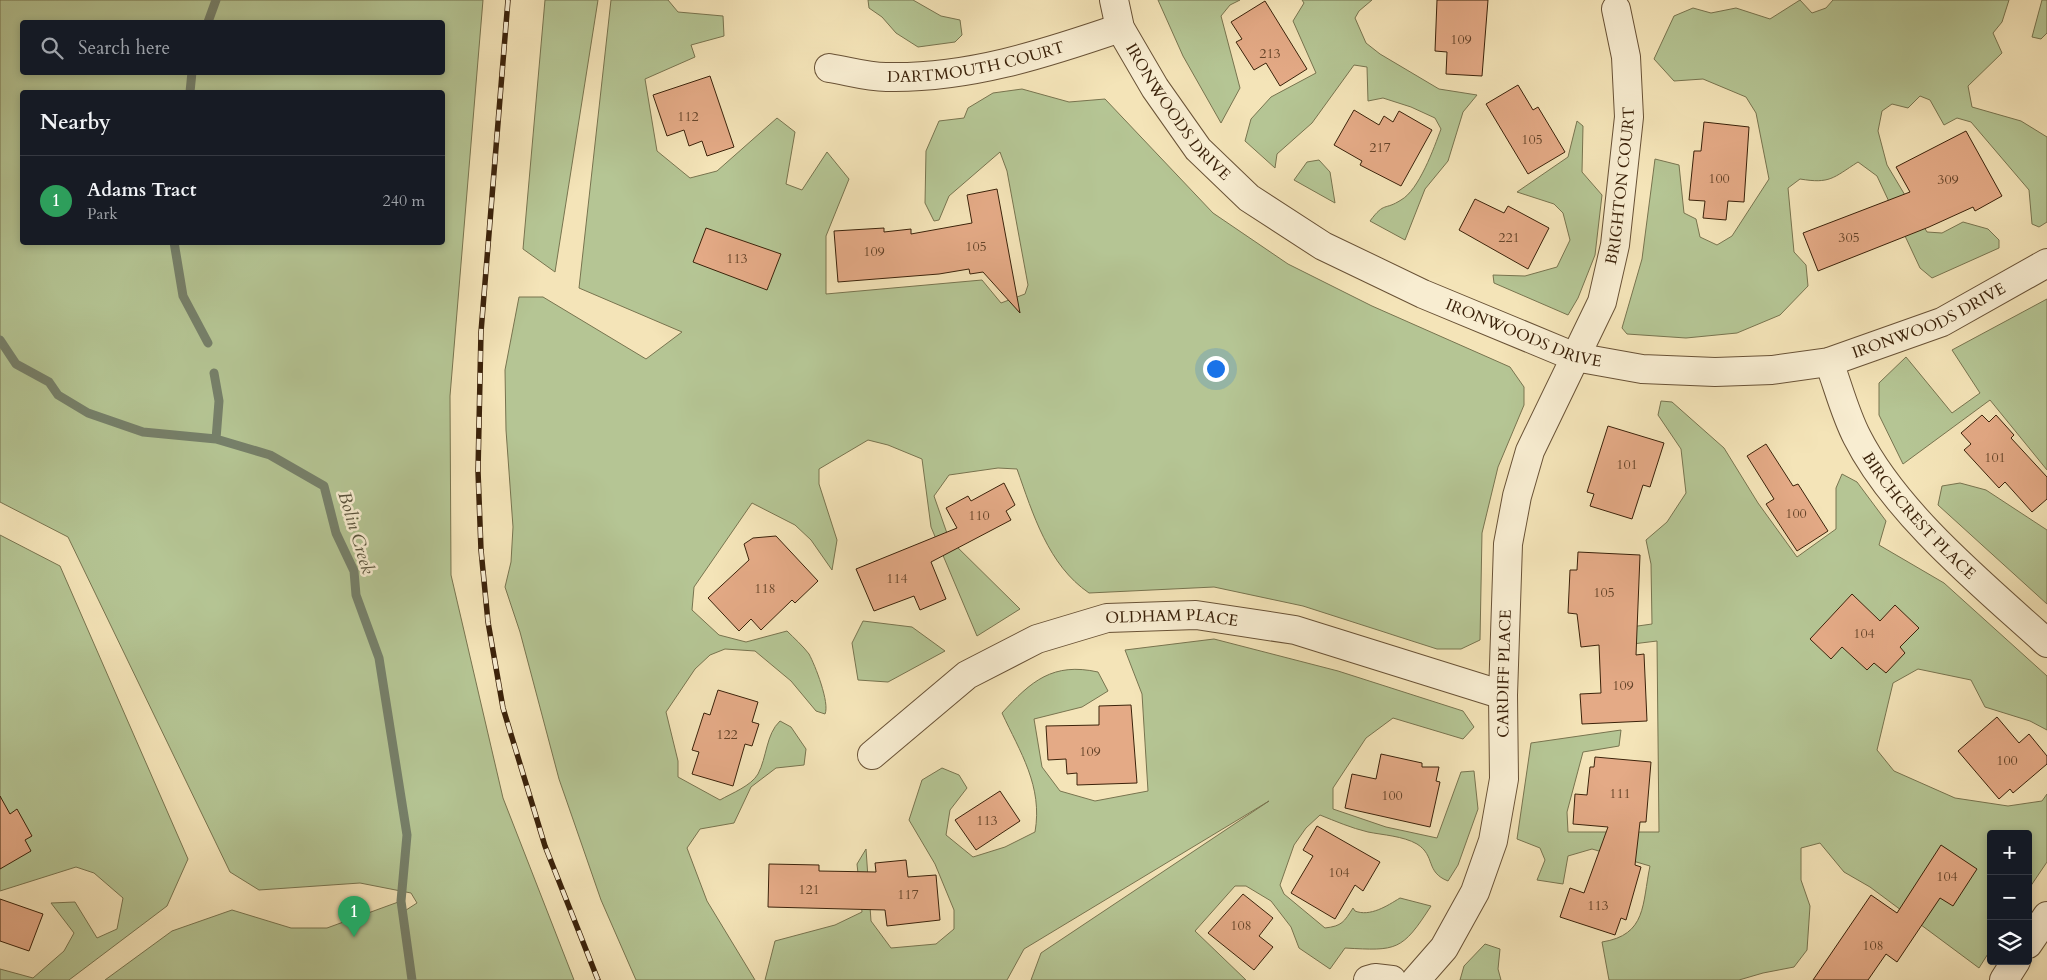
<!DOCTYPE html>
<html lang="en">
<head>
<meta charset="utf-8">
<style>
  :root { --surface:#171b24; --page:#242831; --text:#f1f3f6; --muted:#9ea1a6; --line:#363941; --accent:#c59692 }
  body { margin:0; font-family:Cardo,serif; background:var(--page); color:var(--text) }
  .controls { position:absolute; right:15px; bottom:15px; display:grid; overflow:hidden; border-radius:5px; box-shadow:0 2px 8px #0003 }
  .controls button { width:45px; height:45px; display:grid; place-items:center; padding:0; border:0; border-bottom:1px solid var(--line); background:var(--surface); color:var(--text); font:25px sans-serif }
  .you { position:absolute; left:1215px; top:368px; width:18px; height:18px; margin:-12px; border:4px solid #fff; border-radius:50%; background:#1a73e8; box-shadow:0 0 0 8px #1a73e833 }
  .badge { display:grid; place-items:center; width:32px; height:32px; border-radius:50%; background:var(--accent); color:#fff; font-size:16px; font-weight:700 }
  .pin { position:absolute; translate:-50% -41px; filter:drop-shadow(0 1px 2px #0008) }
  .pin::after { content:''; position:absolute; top:26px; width:18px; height:15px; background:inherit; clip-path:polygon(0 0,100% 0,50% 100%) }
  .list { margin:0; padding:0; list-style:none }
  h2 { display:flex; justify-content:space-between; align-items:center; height:65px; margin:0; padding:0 20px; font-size:21px }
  h2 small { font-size:16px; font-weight:400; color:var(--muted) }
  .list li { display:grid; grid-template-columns:32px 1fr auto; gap:15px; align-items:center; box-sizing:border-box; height:90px; padding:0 20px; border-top:1px solid var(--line) }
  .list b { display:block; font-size:19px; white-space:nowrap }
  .list p { margin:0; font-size:16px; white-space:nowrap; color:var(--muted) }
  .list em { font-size:16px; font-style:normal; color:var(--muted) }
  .icon { flex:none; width:28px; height:28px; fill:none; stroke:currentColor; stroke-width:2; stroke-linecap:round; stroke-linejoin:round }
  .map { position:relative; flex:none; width:2047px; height:980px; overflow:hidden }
  .search { position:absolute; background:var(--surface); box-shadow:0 2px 8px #0003; left:20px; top:20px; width:425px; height:55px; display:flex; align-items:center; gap:12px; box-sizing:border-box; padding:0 18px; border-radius:5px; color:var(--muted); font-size:19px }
  .panel { position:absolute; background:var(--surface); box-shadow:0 2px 8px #0003; left:20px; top:90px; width:425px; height:155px; border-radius:5px }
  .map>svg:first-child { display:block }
  .green { fill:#b5c594; stroke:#78744f; fill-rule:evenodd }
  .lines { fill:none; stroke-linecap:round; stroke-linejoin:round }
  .stream { stroke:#76806a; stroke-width:9 }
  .building { fill:#e4aa86; stroke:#3b220a }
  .minor-casing { stroke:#695236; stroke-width:30 }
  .minor { stroke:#f8edd1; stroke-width:28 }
  .rail-casing { stroke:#3b220a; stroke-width:5.5 }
  .rail { stroke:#f8edd1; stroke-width:4; stroke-dasharray:11; stroke-linecap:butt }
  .labels { text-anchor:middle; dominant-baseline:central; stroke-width:5; stroke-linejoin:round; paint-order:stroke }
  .number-label { font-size:14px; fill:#654429 }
  .street-label { font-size:16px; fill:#3b220a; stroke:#f8edd1 }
  .water-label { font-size:18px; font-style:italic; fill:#58513a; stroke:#f8edd1 }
</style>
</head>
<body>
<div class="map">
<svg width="2047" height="980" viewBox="0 0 2047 980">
  <rect width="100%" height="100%" fill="#f4e4b8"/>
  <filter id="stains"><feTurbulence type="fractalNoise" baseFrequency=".004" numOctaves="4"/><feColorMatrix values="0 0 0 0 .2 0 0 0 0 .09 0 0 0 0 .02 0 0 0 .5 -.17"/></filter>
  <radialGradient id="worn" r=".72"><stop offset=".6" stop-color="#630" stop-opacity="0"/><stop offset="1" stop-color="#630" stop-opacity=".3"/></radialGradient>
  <path class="green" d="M 0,0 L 483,0 L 450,396 L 451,575 L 503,798 L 574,980 L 105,980 L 172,931 L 232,910 L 291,928 L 327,928 L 401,901 L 403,912 L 417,903 L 411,893 L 360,883 L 259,890 L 230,872 L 68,537 L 0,502 ZM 22,22 L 442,22 L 442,72 L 22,72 ZM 22,92 L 442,92 L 442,242 L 22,242 Z
    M 545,0 L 598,0 L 555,272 L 523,249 Z
    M 611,0 L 668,0 L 678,12 L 723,16 L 724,36 L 691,45 L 695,57 L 645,79 L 657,151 L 690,178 L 717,171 L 777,118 L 795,132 L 786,184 L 802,190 L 827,152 L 849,179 L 826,236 L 826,294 L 982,280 L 1001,303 L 1025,294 L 1028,285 L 1007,171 L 1000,152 L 949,196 L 939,220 L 934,221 L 925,203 L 926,151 L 939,121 L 964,118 L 968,108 L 993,93 L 1022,89 L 1069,102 L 1105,99 L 1213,213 L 1288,264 L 1372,306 L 1510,367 L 1524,387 L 1524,405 L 1498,467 L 1482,533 L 1480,640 L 1461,649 L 1437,649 L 1303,606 L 1214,587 L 1089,593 C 1048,565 1033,514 1017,469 L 998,468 L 949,475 L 934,496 L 949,539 L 1020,609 L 977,636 L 931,527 L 922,459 L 888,445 L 868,440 L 819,469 L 819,484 L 837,540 L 832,570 L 811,540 L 795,525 L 752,503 L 694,587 L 692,610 L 719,635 L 746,642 L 787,631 C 794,638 803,646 809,654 C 815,665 830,703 825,714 L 816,711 L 791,681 L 755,651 L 725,649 L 710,655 L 695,669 L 666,712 L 678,761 L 678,777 L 720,800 C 732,793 751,786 758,774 C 767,757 766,734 780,721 L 791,727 L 806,749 L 804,765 L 776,768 L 751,787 L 734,823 L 700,829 L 687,848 L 707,901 L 755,980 L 636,980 L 601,900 L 559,779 L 520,632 L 505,587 L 511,562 L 513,527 L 506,430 L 505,370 L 519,297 L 543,297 L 646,359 L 682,332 L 579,288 Z
    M 868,0 L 913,0 L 941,16 L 960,20 L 962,35 L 955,42 L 918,47 L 896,33 L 882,17 L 869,8 Z
    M 1158,0 L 1240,0 L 1230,5 L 1221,16 L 1240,88 L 1221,123 L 1183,56 Z
    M 1302,0 L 1372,0 L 1359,11 L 1355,18 L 1366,43 L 1380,54 L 1439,89 L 1477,95 L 1463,112 L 1448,161 L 1425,189 L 1405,240 L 1370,221 C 1385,201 1384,211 1401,200 C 1419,190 1434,148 1441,129 L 1435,118 L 1411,107 L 1383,98 L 1368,101 L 1367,67 L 1354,65 L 1312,123 L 1277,154 L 1275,168 L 1245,141 L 1251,119 L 1271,97 L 1316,73 L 1293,21 L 1304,3 Z
    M 1800,0 L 1812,13 L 1826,8 L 1833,0 L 2009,0 L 2002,22 L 1993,33 L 2002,53 L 1968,86 L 1972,107 L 2021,121 L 2047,137 L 2047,222 L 2039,227 L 2032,224 L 2029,190 L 1971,122 L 1957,118 L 1944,125 L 1930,100 L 1920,96 L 1908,108 L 1892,104 L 1882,111 L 1878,131 L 1887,165 L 1927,232 L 1942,233 L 1963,222 L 1988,229 L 1999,240 L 1999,248 L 1932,278 L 1920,268 L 1877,176 L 1858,162 C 1833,178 1830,184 1800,179 L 1788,188 L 1794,252 L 1806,265 L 1808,286 L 1780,315 L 1737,333 L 1686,338 L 1627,334 L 1622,328 L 1642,259 L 1655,159 L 1679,165 L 1684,213 L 1696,219 L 1700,237 L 1717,245 L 1732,236 L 1769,179 L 1756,113 L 1746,97 L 1703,79 L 1674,81 L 1654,59 L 1674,16 L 1693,8 L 1711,13 L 1736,8 L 1770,19 Z
    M 2042,0 L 2047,0 L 2047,33 L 2041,39 L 2032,37 Z
    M 1577,121 L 1583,126 L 1582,172 L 1602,195 L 1595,255 L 1578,298 L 1568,315 L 1494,283 L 1493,275 L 1525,276 L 1557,267 L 1570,240 L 1563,213 L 1554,204 L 1517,192 L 1568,157 Z
    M 1319,160 L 1330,172 L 1335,203 L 1294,180 L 1307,162 Z
    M 2047,299 L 2047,470 L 1990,400 L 1903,464 L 1879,415 L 1879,383 L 1906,357 L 1952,413 L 1980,393 L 1952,350 Z
    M 1661,401 L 1672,402 L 1724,448 L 1758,503 L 1797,557 L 1836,529 L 1836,488 L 1842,474 L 1857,482 L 1886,521 L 1879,545 L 1944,583 L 2047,676 L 2047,730 L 2030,721 L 1985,707 L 1971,680 L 1918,669 L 1893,683 L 1877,750 L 1894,771 L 1955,798 L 2008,806 L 2042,801 L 2047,794 L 2047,862 L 2028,890 L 2028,834 L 1991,834 L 1991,949 L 1979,968 L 1870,887 L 1844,872 L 1820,843 L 1801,848 L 1801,880 L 1810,906 L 1807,950 L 1794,967 L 1763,973 L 1739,980 L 1609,980 L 1602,942 C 1647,935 1642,904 1650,866 L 1592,849 L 1568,856 L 1563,884 L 1537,880 L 1545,860 L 1540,848 L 1517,839 L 1531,743 L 1621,730 L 1619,746 L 1583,752 L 1567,812 L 1568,832 L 1659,832 L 1657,641 L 1608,647 L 1609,630 L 1652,624 L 1651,564 L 1646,540 L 1667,522 L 1686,493 L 1681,449 L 1658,415 Z
    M 1960,483 L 1986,490 L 2047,530 L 2047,604 L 1938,505 L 1942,486 Z
    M 0,535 L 60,566 L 188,859 L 167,906 L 69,980 L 0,980 L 0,969 L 33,978 L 64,951 L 74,933 L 51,903 L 75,902 L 97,938 L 117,929 L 123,898 L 94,873 L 76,867 L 0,891 Z
    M 863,621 L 912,627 L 945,651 L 888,682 L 858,680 L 852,643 Z
    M 1214,639 L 1338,671 L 1463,711 L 1474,727 L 1463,739 L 1393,718 L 1366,738 L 1333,788 L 1333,809 L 1386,827 L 1437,838 L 1461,772 L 1474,771 L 1478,809 L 1458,865 L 1448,881 C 1425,872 1436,856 1417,844 C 1403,836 1383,835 1368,832 C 1351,828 1335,821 1320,815 L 1306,828 L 1294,845 L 1280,885 L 1284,894 L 1325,928 C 1342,926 1344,922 1353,908 L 1355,911 C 1370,917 1387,906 1400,898 L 1431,906 C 1402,951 1397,951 1345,948 L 1330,969 L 1299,948 L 1291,927 L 1271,901 L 1246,886 L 1235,886 L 1195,931 L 1246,980 L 1031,980 L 1041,953 L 1269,801 L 1024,949 L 1007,980 L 765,980 L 775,941 L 835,925 L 862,912 L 857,864 L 866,849 L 871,921 L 891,948 L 936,944 L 954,929 L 954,910 L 935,864 L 909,820 L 922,780 L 942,768 L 959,775 L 967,788 L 950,810 L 946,835 L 973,857 L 1005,847 L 1035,832 C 1043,786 1020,752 1002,713 C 1031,681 1053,662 1098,672 L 1108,691 L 1082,707 L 1034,719 L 1042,767 L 1060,791 L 1095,801 L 1148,791 L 1142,694 L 1125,650 Z
    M 1485,944 L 1500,949 L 1498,969 L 1501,980 L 1460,980 L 1464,966 Z"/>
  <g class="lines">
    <path class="stream" d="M 208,22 L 216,0
      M 190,92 L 192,72
      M 174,242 L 183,296 L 208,343
      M 0,340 L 16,364 L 49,382 L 58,395 L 88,413 L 143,432 L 216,439 L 270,455 L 324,486 L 336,533 L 354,571 L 356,595 L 379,658 L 407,835 L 401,901 L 412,980
      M 214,373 L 219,401 L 216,439"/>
  </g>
  <path class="building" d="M 1437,0 L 1488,0 L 1482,76 L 1446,74 L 1447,52 L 1435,51 Z
    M 1265,1 L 1307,69 L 1280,86 L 1266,63 L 1254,70 L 1236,42 L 1242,39 L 1231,22 Z
    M 710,76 L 734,147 L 707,156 L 702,141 L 689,146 L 684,130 L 667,136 L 653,95 Z
    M 1518,85 L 1533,110 L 1538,107 L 1565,152 L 1528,174 L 1486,104 Z
    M 1354,110 L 1379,125 L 1384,116 L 1393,122 L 1399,111 L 1432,130 L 1401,186 L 1360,165 L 1362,161 L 1334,145 Z
    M 1704,122 L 1749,127 L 1744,202 L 1728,201 L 1726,220 L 1703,218 L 1705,201 L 1689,200 L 1694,151 L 1701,151 Z
    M 1966,131 L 2002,196 L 1975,211 L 1973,207 L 1929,227 L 1818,271 L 1803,233 L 1910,192 L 1896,167 Z
    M 997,189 L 1020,313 L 983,272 L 970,274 L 969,269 L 939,274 L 838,282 L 834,231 L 884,228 L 884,232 L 911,229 L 911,234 L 972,223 L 967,195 Z
    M 1475,199 L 1504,213 L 1508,206 L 1549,228 L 1528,269 L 1459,230 Z
    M 706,228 L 781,254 L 767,290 L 693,262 Z
    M 1982,415 L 1989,422 L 1996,415 L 2014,435 L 2011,438 L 2047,477 L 2047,499 L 2032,512 L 2005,482 L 1999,488 L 1964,450 L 1971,444 L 1961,433 Z
    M 1608,426 L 1664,443 L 1650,487 L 1643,485 L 1632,519 L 1590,506 L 1594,494 L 1587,492 Z
    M 1766,444 L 1793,486 L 1798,484 L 1828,531 L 1797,551 L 1766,504 L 1774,499 L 1747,456 Z
    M 1004,483 L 1015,505 L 1006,511 L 1011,520 L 931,562 L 946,599 L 920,610 L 914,596 L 874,611 L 856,569 L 957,528 L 946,508 L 968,496 L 971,501 Z
    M 776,536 L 818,581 L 795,603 L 792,600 L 761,630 L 751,619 L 739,631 L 708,598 L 749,560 L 744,544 L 753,538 Z
    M 1578,552 L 1640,555 L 1636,655 L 1644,654 L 1647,721 L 1582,724 L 1580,694 L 1601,693 L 1599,645 L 1581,647 L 1577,614 L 1568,613 L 1570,570 L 1577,570 Z
    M 1852,594 L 1880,621 L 1895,605 L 1919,628 L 1900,647 L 1905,653 L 1886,673 L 1874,663 L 1867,670 L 1842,647 L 1831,659 L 1810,639 Z
    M 718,690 L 758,702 L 752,722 L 759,724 L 752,746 L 745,744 L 733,786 L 692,774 L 699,752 L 692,750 L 704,713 L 710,715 Z
    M 1131,705 L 1137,783 L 1077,785 L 1077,773 L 1067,774 L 1066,759 L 1048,760 L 1046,726 L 1099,725 L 1099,706 Z
    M 1997,717 L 2019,743 L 2029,734 L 2047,756 L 2047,764 L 2013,793 L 2010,789 L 1999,799 L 1958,751 Z
    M 1381,754 L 1422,763 L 1422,767 L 1439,767 L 1436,781 L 1440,782 L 1430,827 L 1345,808 L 1352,774 L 1376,779 Z
    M 1595,757 L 1651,762 L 1646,822 L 1640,822 L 1635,865 L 1641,867 L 1626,920 L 1621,918 L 1615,935 L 1560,917 L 1570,888 L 1584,893 L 1608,827 L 1573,824 L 1575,794 L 1587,795 L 1590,767 L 1594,767 Z
    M 1000,791 L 1020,821 L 976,850 L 955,820 Z
    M 0,796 L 10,814 L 17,809 L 32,836 L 25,840 L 31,851 L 0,869 Z
    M 1317,826 L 1380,862 L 1363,891 L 1355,885 L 1335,919 L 1291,893 L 1313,856 L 1303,850 Z
    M 1941,845 L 1977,869 L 1953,906 L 1940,898 L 1897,962 L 1886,954 L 1868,980 L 1813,980 L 1871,895 L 1897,913 Z
    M 906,860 L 908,877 L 936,875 L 940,920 L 887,926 L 885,910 L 768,907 L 769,864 L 819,865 L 819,871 L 876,872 L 875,863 Z
    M 1243,894 L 1273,918 L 1259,936 L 1273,947 L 1254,970 L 1208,933 Z
    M 0,899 L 43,914 L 29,951 L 0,941 Z"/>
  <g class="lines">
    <defs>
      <g id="minor">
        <path id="s1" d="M 1114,0 L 1120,28 L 1155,88 L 1198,149 L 1249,198 L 1323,246 L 1423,294 L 1575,357 L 1642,369 L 1715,372 L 1772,370 L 1829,362 L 1942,322 L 2047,263"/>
        <path id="s2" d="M 829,68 C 848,71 867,77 886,77 C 967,79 1044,54 1120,28"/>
        <path id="s3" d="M 1829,362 C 1838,386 1845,414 1857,437 C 1896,514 1983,585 2047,643"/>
        <path id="s4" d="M 872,755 L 967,675 L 1037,639 L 1107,618 L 1196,615 L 1295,630 L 1503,695"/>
        <path d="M 2028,944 L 2047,916"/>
        <path d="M 1368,980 L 1375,978 L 1392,980"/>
        <path id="s5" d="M 1416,980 L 1444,948 L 1475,892 L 1493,841 L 1504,779 L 1503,695 L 1508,544 L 1517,496 L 1530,451 L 1602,302 L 1615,245 L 1629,117 L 1626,57 L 1616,9"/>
        <path d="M 2004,980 L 2016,961"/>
      </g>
    </defs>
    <use href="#minor" class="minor-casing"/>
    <use href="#minor" class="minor"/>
    <defs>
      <path id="rail" d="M 508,0 L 481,332 L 478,471 L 481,550 L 488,622 L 503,708 L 545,846 L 598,980"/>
    </defs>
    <use href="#rail" class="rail-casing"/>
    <use href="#rail" class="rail"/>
  </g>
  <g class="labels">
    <g class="number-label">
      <text x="1461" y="39">109</text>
      <text x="1270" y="53">213</text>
      <text x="688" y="116">112</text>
      <text x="1532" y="139">105</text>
      <text x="1380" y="147">217</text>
      <text x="1719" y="178">100</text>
      <text x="1948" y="179">309</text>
      <text x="1509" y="237">221</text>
      <text x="1849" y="237">305</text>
      <text x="976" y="246">105</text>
      <text x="874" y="251">109</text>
      <text x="737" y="258">113</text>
      <text x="1995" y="457">101</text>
      <text x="1627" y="464">101</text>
      <text x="1796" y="513">100</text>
      <text x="979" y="515">110</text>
      <text x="897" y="578">114</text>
      <text x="765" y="588">118</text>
      <text x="1604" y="592">105</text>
      <text x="1864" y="633">104</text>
      <text x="1623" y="685">109</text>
      <text x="727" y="734">122</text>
      <text x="1090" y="751">109</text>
      <text x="2007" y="760">100</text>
      <text x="1620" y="793">111</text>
      <text x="1392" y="795">100</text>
      <text x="987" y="820">113</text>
      <text x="1339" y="872">104</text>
      <text x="1947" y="876">104</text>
      <text x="809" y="889">121</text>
      <text x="908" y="894">117</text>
      <text x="1598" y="905">113</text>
      <text x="1241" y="925">108</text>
      <text x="1873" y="945">108</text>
    </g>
    <g class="street-label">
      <text stroke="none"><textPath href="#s2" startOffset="149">DARTMOUTH COURT</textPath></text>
      <text stroke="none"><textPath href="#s1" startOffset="131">IRONWOODS DRIVE</textPath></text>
      <text stroke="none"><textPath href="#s5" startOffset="838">BRIGHTON COURT</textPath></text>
      <text stroke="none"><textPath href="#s1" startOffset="971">IRONWOODS DRIVE</textPath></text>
      <text stroke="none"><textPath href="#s1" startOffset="551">IRONWOODS DRIVE</textPath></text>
      <text stroke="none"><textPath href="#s3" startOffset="181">BIRCHCREST PLACE</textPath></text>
      <text stroke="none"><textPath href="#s4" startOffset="341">OLDHAM PLACE</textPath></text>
      <text stroke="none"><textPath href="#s5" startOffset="329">CARDIFF PLACE</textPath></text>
    </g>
    <g class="water-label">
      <text transform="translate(356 533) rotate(73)">Bolin Creek</text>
    </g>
  </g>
  <rect width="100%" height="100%" filter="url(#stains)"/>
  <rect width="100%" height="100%" fill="url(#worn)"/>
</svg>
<div class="controls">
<button>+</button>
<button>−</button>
<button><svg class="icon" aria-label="layers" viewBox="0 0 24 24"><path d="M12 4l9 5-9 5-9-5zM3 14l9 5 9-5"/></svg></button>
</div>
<div class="you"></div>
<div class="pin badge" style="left:354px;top:937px;background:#2e9e5b">1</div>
<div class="search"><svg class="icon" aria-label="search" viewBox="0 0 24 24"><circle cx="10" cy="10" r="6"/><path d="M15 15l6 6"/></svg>Search here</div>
<section class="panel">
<h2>Nearby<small></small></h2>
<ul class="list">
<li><span class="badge" style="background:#2e9e5b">1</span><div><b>Adams Tract</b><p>Park</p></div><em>240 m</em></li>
</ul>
</section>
</div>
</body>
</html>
